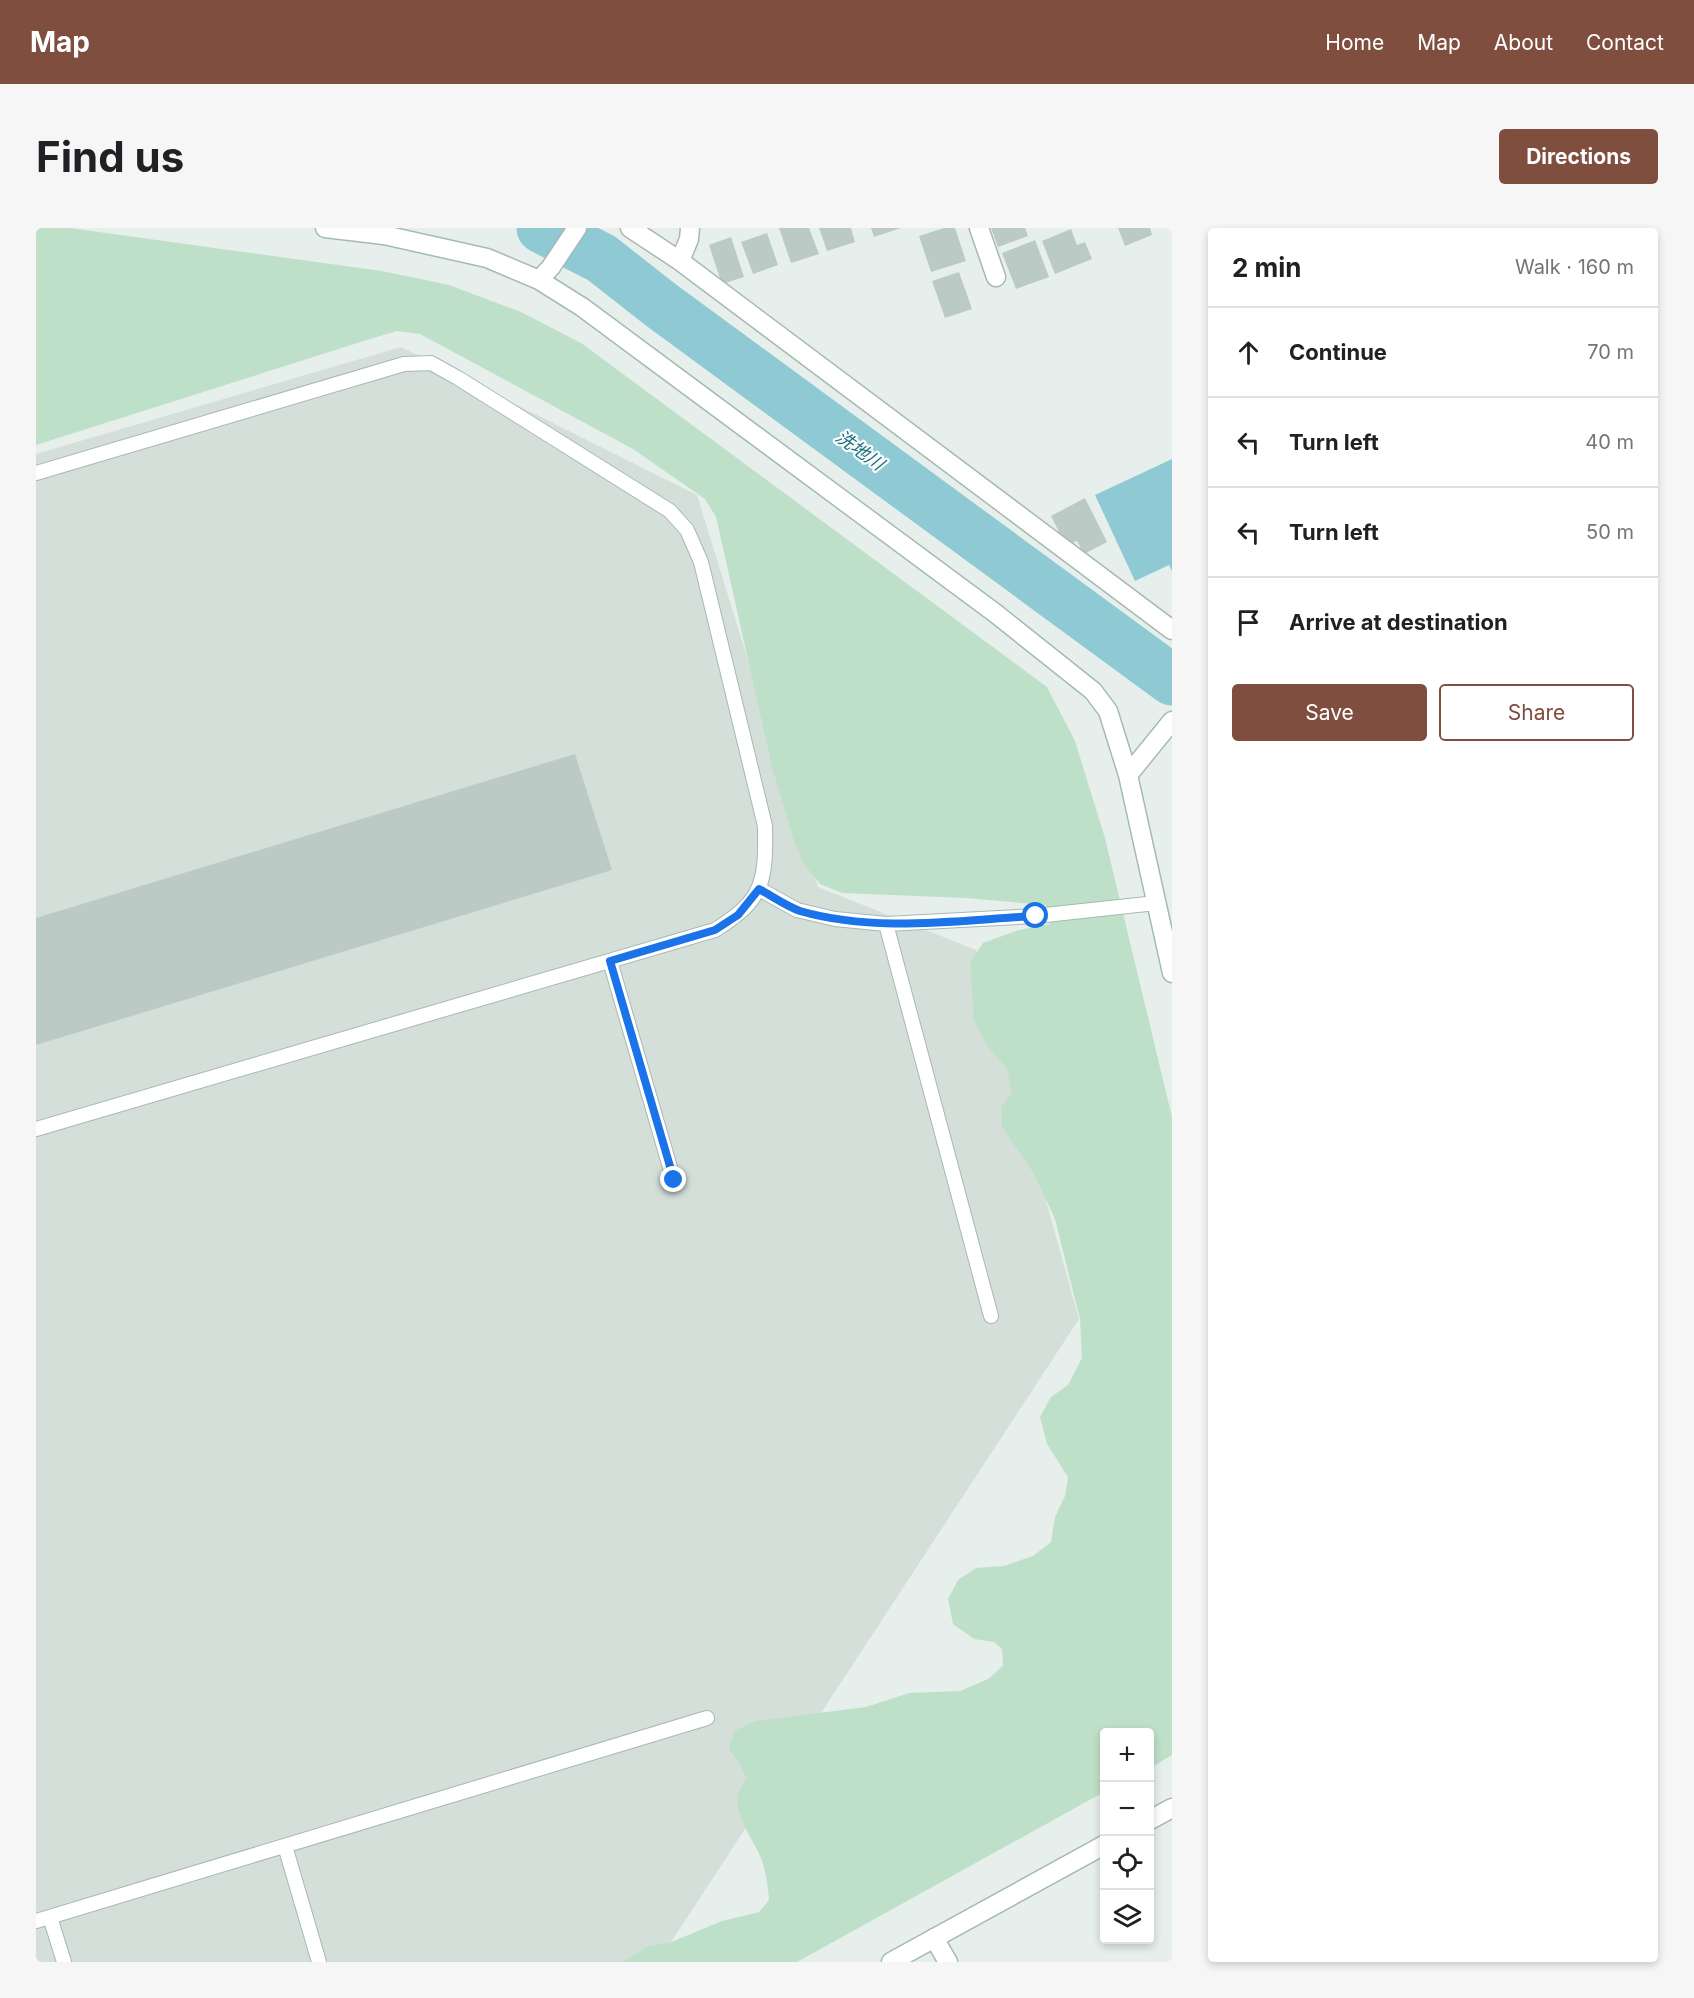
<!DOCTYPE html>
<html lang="en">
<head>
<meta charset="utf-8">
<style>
  :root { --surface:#fff; --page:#f6f6f6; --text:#202124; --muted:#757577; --line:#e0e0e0; --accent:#7f4e3f }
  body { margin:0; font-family:Inter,"Noto Sans JP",sans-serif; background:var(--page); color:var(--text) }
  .controls { position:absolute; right:18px; bottom:18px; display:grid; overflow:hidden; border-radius:6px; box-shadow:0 3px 9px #0003 }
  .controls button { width:54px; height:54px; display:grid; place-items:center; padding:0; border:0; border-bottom:2px solid var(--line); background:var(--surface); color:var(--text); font:30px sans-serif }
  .stop { position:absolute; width:18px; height:18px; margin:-14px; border:4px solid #1a73e8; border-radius:50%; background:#fff }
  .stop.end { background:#1a73e8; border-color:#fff; box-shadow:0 2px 6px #0008 }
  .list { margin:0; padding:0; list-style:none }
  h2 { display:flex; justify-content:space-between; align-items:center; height:78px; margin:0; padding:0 24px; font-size:26px }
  h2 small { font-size:20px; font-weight:400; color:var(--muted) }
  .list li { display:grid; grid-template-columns:39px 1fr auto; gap:18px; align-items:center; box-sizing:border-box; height:90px; padding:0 24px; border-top:2px solid var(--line) }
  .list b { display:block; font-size:22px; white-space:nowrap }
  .list em { font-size:20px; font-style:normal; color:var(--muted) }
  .actions { display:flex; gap:12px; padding:18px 24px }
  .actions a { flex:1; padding:14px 0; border:2px solid var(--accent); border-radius:6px; text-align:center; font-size:21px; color:var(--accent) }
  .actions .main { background:var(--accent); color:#fff }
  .icon { flex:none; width:33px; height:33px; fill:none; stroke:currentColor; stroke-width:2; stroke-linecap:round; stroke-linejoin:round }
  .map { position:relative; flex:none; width:1136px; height:1734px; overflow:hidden; border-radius:6px }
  header { display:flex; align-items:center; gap:36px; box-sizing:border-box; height:84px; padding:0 30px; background:var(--accent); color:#fff }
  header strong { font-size:28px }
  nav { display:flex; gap:33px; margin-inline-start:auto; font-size:21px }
  .intro { display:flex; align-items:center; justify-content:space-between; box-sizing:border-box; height:144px; padding:0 36px }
  h1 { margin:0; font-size:42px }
  .button { padding:15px 27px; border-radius:6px; background:var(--accent); color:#fff; font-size:21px; font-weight:700 }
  main { display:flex; gap:36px; padding:0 36px }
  aside { flex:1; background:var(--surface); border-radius:6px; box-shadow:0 3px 9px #0003 }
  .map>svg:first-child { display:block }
  .built { fill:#d4dfda }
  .green { fill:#bfe0c8 }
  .water { fill:#8ec9d4 }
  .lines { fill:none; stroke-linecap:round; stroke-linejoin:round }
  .river { stroke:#8ec9d4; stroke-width:51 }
  .building { fill:#bbcac4 }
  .lane-casing { stroke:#a8b8b2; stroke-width:16 }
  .street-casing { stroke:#a8b8b2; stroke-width:21 }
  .secondary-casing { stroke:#a4bbb3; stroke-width:21 }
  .lane { stroke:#fff; stroke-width:14 }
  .street { stroke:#fff; stroke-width:18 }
  .secondary { stroke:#fff; stroke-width:18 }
  .route { stroke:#1a73e8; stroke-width:8 }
  .labels { text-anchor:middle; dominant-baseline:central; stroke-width:4.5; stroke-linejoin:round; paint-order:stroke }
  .water-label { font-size:18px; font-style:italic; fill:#1c6f80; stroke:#f7fbf9 }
</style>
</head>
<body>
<header>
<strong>Map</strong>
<nav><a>Home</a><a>Map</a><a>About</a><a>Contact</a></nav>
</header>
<div class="intro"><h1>Find us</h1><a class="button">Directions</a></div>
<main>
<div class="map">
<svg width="1136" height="1734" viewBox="0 0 1136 1734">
  <rect width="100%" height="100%" fill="#e6efeb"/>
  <path class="built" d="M 365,119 L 661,267 L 782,659 L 940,722 L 1043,1091 L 622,1734 L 0,1734 L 0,226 Z"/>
  <path class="green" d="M 0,0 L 34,0 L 346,43 L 413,57 L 485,84 L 545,115 L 1011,459 L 1039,513 L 1069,610 L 1136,889 L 1136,1527 L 1114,1540 L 1114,1504 L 1068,1504 L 1068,1564 L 761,1734 L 587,1734 L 613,1718 L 633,1715 L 686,1693 L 723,1684 L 733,1672 C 732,1657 730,1644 725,1630 C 718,1613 699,1588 702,1568 C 703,1562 708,1556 710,1550 L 703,1534 L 693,1522 L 698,1503 L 720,1493 L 830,1479 L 873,1465 L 924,1463 L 952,1451 L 967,1438 L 966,1421 L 958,1414 L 938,1411 L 917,1396 L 912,1371 L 922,1352 L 940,1340 L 968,1338 L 997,1328 L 1015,1314 L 1019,1289 L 1029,1268 L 1032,1249 L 1011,1216 L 1004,1189 L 1015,1169 L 1032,1157 L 1046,1130 L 1044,1091 L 1019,991 L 998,946 L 966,899 L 965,879 L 976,865 L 971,841 L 950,816 L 938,792 L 934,734 L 947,715 L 983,702 L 1014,696 L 1010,677 L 930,670 L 806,665 L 784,656 L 768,636 L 758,613 L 736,539 L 680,289 L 669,271 L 597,221 L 384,106 L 361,103 L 331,112 L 0,217 Z"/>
  <path class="water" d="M 1136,231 L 1136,343 L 1133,337 L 1099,353 L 1059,267 Z"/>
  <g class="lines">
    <path class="river" d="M 506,0 L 565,30 L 625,77 L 1136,452"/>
  </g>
  <path class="building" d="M 743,0 L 773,0 L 783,26 L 755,35 Z
    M 783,0 L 815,0 L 819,14 L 791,23 Z
    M 835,0 L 865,0 L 838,9 Z
    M 908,0 L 919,0 L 930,33 L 895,44 L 883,8 Z
    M 955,0 L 989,0 L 992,8 L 962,19 Z
    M 1082,0 L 1114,0 L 1116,7 L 1089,18 Z
    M 1035,1 L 1041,17 L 1049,14 L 1056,31 L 1019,46 L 1006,13 Z
    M 731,5 L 742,37 L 717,46 L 705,14 Z
    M 695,9 L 708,49 L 686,56 L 673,17 Z
    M 999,12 L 1013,49 L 980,61 L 966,25 Z
    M 923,44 L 936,81 L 909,90 L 896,53 Z
    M 1049,270 L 1071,314 L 1048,326 L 1041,313 L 1030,318 L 1015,288 Z
    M 539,526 L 576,642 L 0,817 L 0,690 Z"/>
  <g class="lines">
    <defs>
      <path id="lane" d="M 0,245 L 368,136 L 395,135 L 422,150 L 634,283 L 651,302 L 665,334 L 729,598 C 730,653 728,672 679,702 L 0,901
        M 723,661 L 761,682 L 799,691 L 850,696 L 1000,688 L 1120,675
        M 850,696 L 955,1088
        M 574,733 L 638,953
        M 249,1618 L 283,1734
        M 14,1689 L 28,1734
        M 0,1693 L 671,1490"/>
      <path id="street" d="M 594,0 L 644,33 L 1136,402
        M 943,0 L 960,49
        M 644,33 L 653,11 L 654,0
        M 503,52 L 515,39 L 541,0
        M 898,1710 L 912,1734"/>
      <path id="secondary" d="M 289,0 L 348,7 L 451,30 L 503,52 L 546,79 L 959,385 L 1057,463 L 1072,483 L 1092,547 L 1136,745
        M 1092,547 L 1136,493
        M 1114,1592 L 1136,1580
        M 855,1734 L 1068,1617"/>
    </defs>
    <use href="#lane" class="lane-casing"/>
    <use href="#street" class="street-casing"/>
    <use href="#secondary" class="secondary-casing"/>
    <use href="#lane" class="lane"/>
    <use href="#street" class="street"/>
    <use href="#secondary" class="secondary"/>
  </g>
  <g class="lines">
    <path class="route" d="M 638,952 L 574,733 L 679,702 L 702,687 L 723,661 C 736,668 750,678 764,683 C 840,705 922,692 1000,688"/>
  </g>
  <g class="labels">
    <g class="water-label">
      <text transform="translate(824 222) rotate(36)">洗地川</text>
    </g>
  </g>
</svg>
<div class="controls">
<button>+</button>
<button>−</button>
<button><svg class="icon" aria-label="locate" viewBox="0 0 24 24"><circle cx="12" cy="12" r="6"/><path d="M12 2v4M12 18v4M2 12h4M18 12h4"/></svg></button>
<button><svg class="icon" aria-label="layers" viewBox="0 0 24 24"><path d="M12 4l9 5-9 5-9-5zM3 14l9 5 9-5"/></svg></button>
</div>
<div class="stop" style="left:1000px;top:688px"></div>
<div class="stop end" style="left:638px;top:952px"></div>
</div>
<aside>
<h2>2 min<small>Walk · 160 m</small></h2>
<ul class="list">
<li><svg class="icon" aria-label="ahead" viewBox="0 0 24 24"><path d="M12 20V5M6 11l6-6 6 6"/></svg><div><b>Continue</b></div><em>70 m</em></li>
<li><svg class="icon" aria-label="left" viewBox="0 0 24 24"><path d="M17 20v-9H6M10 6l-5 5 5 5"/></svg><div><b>Turn left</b></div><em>40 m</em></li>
<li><svg class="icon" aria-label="left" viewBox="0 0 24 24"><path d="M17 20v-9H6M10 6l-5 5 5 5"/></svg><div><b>Turn left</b></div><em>50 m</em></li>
<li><svg class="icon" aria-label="arrive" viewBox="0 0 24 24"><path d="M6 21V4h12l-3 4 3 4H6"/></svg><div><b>Arrive at destination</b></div></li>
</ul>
<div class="actions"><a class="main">Save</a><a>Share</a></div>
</aside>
</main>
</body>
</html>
